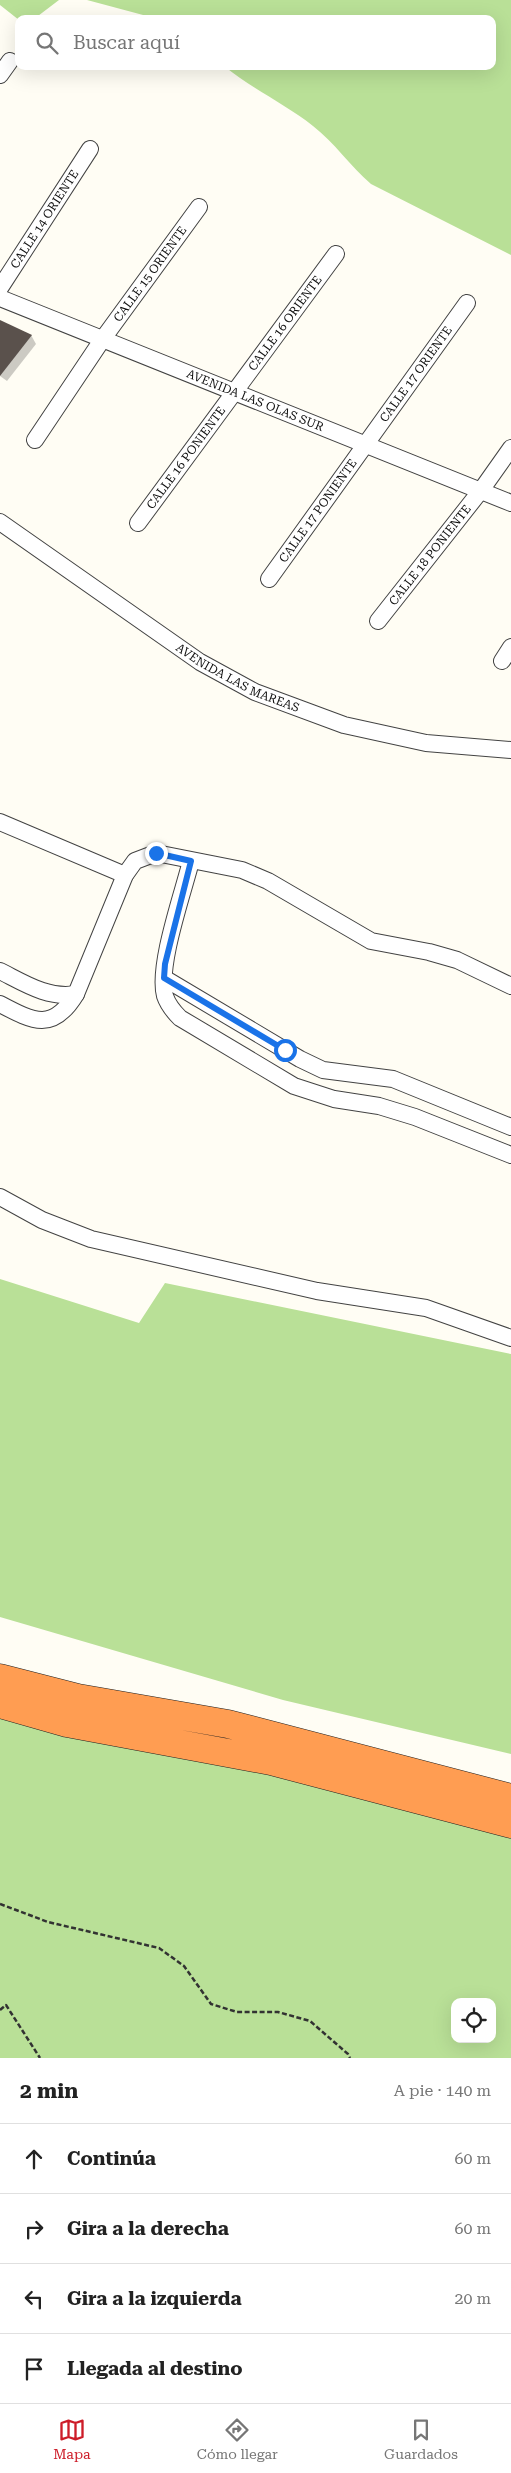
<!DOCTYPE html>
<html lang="es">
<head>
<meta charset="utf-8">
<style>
  :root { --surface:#fff; --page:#f6f6f6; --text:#222; --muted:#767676; --line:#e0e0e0; --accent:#cd1c28 }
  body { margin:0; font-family:"Roboto Serif",serif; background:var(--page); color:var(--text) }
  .controls { position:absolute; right:15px; bottom:15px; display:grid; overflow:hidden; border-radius:10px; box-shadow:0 5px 20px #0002 }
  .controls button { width:45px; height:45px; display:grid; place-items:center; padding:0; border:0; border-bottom:1px solid var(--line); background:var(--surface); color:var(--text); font:25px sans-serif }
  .stop { position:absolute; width:15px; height:15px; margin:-11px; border:4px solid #1a73e8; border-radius:50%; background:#fff }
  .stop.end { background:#1a73e8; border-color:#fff; box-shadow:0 1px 5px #0008 }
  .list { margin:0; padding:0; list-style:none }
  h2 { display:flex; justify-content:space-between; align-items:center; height:65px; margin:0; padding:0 20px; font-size:21px }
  h2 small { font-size:16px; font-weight:400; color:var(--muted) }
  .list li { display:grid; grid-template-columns:32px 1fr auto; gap:15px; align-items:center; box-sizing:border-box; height:70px; padding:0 20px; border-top:1px solid var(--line) }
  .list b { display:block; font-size:19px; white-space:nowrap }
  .list em { font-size:16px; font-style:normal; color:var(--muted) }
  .icon { flex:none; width:28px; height:28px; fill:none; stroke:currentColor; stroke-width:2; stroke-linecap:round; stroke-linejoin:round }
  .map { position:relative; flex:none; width:511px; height:2058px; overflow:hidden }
  .search { position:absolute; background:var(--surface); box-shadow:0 5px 20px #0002; left:15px; right:15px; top:15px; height:55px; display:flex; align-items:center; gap:12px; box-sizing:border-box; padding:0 18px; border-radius:10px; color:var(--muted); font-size:19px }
  .sheet { height:345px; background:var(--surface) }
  nav { display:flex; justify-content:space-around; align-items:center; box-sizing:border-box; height:70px; border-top:1px solid var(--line); background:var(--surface); font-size:14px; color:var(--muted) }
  nav a { display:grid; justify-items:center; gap:2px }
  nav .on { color:var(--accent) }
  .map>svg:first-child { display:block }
  .forest { fill:#b9e097; fill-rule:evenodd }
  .shadow { fill:#0003 }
  .building { fill:#5a514c }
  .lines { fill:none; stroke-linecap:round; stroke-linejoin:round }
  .street-casing { stroke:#434343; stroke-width:18 }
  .highway-casing { stroke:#212121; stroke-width:29 }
  .path { stroke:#323232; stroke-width:2.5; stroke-dasharray:5 2.5; stroke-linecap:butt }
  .street { stroke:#fff; stroke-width:16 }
  .highway { stroke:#ff9d52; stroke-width:28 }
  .route { stroke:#1a73e8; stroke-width:6 }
  .labels { text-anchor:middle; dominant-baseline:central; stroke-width:5; stroke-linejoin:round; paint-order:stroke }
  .street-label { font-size:12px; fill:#101010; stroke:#fff }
</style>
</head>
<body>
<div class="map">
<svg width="511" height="2058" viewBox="0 0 511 2058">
  <rect width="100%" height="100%" fill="#fffdf4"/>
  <path class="forest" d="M 0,0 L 59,0 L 34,19 L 19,20 L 0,5 Z
    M 87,0 L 511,0 L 511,255 L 371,184 C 350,166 335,143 313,126 C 285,104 252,89 224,66 L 492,66 L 492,19 L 158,19 Z
    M 0,1279 L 139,1323 L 165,1283 L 511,1354 L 511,1754 L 283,1700 L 0,1617 Z
    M 0,1691 L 511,1812 L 511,2058 L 0,2058 ZM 455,2002 L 492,2002 L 492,2039 L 455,2039 Z"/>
  <path class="shadow" d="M 0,321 L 31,335 L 36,344 L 7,381 L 0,376 Z"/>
  <path class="building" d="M 0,320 L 32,335 L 0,376 Z"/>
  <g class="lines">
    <defs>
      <g id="street">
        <path d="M 0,75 L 10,61"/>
        <path id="s1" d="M 0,288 L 90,149"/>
        <path id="s2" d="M 0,298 L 511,503"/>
        <path id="s3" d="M 35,440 L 102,340 L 199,207"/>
        <path id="s4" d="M 0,522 L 200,662 L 255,692 L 344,725 L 426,743 L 511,750"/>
        <path id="s5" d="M 138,523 L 336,254"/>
        <path id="s6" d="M 269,579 L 467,303"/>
        <path id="s7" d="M 378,621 L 482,489 L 511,448"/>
        <path d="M 502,661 L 511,647"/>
        <path d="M 0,822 L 125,875"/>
        <path d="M 191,861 C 183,893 157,966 165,996 C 168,1005 173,1011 180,1018 L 294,1086 L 334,1099 L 379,1106 L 415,1117 L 511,1155"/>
        <path d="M 0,971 C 24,983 48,999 76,994"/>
        <path d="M 164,978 L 300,1059 L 323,1070 L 393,1079 L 511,1127"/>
        <path d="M 0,1004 C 34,1022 53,1032 76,994 L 125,875 L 135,861 L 156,853 L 242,870 L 268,881 L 371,941 L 429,952 L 457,960 L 511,986"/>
        <path d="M 0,1197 L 42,1220 L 91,1239 L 317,1291 L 426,1308 L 511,1338"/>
      </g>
      <path id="highway" d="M 0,1678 L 78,1698 L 228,1724 L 511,1798
        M 0,1704 L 67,1723 L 271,1761 L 511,1824"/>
    </defs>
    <use href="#street" class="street-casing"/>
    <use href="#highway" class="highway-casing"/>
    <path class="path" d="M 0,1904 L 48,1922 L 159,1948 L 184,1966 L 211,2004 L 237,2012 L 278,2012 L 310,2021 L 348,2054 L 350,2058
      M 0,2010 L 6,2005 L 40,2058"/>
    <use href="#street" class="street"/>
    <use href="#highway" class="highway"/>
  </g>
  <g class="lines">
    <path class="route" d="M 156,853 L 191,861 L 165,964 L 164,978 L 285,1050"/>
  </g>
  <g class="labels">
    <g class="street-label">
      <text stroke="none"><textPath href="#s1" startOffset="82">CALLE 14 ORIENTE</textPath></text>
      <text stroke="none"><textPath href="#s3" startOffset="202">CALLE 15 ORIENTE</textPath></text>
      <text stroke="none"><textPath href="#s5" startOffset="248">CALLE 16 ORIENTE</textPath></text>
      <text stroke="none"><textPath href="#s6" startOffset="252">CALLE 17 ORIENTE</textPath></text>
      <text stroke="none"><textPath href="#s2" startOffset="275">AVENIDA LAS OLAS SUR</textPath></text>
      <text stroke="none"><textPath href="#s5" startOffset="81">CALLE 16 PONIENTE</textPath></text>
      <text stroke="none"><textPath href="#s6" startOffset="84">CALLE 17 PONIENTE</textPath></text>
      <text stroke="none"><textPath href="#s7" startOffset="84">CALLE 18 PONIENTE</textPath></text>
      <text stroke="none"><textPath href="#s4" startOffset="285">AVENIDA LAS MAREAS</textPath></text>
    </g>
  </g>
</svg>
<div class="controls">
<button><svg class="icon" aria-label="locate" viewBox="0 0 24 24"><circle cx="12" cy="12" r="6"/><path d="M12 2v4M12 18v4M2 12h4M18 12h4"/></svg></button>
</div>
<div class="stop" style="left:285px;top:1050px"></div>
<div class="stop end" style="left:156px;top:853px"></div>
<div class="search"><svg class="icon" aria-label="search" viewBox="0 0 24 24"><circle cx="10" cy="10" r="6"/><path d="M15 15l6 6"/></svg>Buscar aquí</div>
</div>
<section class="sheet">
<h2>2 min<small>A pie · 140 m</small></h2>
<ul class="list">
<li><svg class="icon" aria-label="ahead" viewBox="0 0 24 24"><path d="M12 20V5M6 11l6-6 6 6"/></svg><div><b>Continúa</b></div><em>60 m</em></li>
<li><svg class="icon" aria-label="right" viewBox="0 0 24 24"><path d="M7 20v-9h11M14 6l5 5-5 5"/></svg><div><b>Gira a la derecha</b></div><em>60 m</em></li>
<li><svg class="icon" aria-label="left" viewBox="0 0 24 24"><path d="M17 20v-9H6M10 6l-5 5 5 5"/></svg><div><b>Gira a la izquierda</b></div><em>20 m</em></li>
<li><svg class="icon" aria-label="arrive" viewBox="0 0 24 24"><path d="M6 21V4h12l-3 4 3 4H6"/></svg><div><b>Llegada al destino</b></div></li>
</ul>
</section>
<nav>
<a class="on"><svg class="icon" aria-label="map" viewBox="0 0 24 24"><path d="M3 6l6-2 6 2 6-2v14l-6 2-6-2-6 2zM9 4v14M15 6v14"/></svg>Mapa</a>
<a><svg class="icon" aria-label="directions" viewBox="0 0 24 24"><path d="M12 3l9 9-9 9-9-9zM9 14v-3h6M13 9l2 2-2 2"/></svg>Cómo llegar</a>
<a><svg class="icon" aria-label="saved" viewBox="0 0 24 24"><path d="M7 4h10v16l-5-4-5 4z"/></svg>Guardados</a>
</nav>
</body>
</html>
